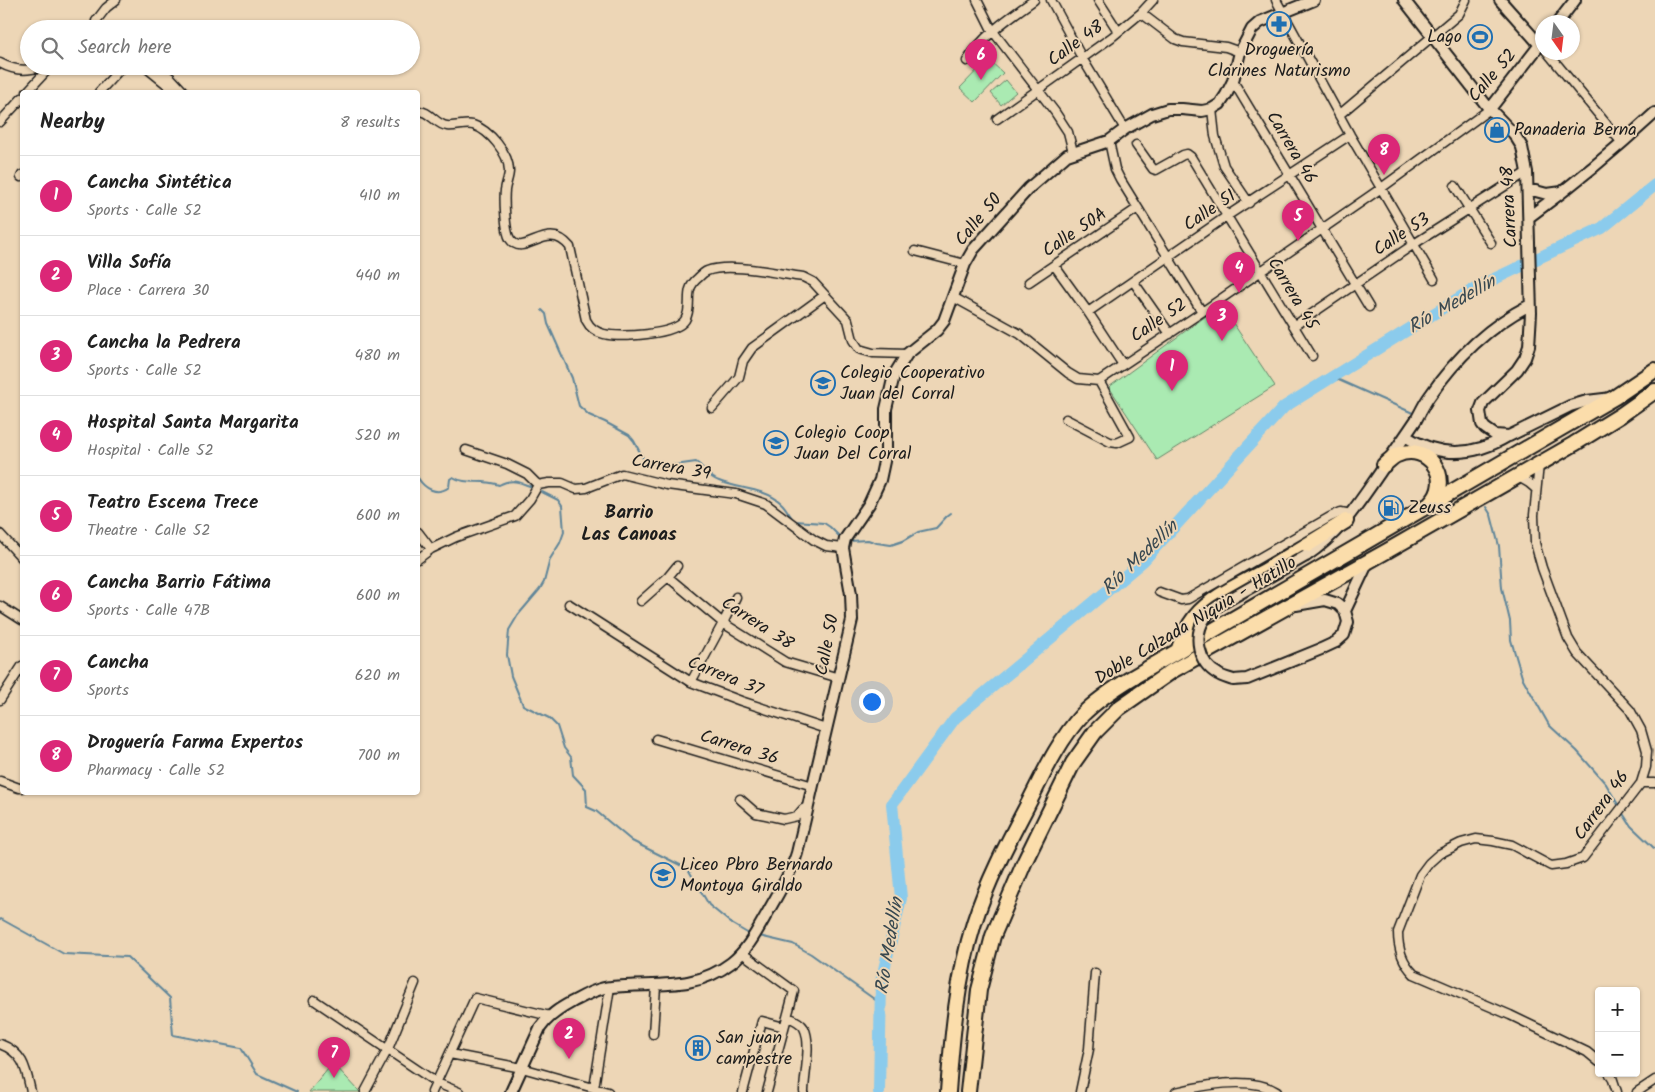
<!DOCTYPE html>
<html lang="en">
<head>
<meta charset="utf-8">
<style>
  :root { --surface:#fff; --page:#f2f2f2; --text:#222; --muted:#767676; --line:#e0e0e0; --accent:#db2777 }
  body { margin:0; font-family:Kalam,sans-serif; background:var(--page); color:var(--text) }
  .controls { position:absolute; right:15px; bottom:15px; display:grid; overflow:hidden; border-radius:5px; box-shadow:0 1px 4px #0004 }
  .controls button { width:45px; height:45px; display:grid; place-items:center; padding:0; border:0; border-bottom:1px solid var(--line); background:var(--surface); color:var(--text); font:25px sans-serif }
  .compass { position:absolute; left:1535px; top:15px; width:45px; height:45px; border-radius:50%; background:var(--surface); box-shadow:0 1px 4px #0004; rotate:166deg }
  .you { position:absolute; left:871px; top:701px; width:18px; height:18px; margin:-12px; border:4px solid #fff; border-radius:50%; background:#1a73e8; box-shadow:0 0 0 8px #1a73e833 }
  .badge { display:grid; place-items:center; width:32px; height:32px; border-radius:50%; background:var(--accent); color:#fff; font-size:16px; font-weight:700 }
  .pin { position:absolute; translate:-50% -41px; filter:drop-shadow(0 1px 2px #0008) }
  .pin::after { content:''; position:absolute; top:26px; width:18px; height:15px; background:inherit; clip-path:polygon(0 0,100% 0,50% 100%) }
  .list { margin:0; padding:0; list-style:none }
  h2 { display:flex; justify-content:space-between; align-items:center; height:65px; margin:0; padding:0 20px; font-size:21px }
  h2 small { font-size:16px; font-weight:400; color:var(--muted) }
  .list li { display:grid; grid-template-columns:32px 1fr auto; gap:15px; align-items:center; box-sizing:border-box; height:80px; padding:0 20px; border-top:1px solid var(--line) }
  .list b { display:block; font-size:19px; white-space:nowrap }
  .list p { margin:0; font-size:16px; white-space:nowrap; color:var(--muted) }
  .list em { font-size:16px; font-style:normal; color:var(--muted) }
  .icon { flex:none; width:28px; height:28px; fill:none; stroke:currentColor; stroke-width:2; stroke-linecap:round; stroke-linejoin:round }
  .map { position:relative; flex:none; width:1655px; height:1092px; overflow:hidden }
  .search { position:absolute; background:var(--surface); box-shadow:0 1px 4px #0004; left:20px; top:20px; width:400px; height:55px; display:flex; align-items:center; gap:12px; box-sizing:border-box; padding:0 18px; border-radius:28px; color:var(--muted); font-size:19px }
  .panel { position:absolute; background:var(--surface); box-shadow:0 1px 4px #0004; left:20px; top:90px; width:400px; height:705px; border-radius:5px }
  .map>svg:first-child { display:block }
  .green { fill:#aaeab2; stroke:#638367 }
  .water { fill:url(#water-ripples); stroke:#5f8599 }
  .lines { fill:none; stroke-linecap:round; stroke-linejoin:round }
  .stream { stroke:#5f8599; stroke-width:2 }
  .river { stroke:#8bcbec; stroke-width:12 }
  .street-casing { stroke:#1c1c1c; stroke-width:11 }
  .secondary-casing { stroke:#1c1c1c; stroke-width:14 }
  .highway-casing { stroke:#1c1c1c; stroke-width:18 }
  .street { stroke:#edd6b6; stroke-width:8 }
  .secondary { stroke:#edd6b6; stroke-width:10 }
  .highway { stroke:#fbddab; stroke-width:14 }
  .secondary-bridge-casing { stroke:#1c1c1c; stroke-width:14; stroke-linecap:butt }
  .secondary-bridge { stroke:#edd6b6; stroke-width:10 }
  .labels { text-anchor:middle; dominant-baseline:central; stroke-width:4; stroke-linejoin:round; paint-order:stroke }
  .poi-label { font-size:18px; fill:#1c1c1c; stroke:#edd6b6; text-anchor:start }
  .street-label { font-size:18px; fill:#1c1c1c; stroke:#edd6b6 }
  .water-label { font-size:19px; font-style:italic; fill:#384850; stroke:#edd6b6 }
  .neighbourhood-label { font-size:19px; font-weight:bold; fill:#1c1c1c; stroke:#edd6b6 }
</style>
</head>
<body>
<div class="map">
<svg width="1655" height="1092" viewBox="0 0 1655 1092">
  <defs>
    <pattern id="water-ripples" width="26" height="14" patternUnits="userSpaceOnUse" patternTransform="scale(1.25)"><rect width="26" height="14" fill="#8bcbec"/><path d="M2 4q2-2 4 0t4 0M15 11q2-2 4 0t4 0" fill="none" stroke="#77aeca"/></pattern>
  </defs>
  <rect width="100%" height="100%" fill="#edd6b6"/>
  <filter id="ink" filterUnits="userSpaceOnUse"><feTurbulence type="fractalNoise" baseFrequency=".02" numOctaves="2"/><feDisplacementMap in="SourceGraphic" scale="10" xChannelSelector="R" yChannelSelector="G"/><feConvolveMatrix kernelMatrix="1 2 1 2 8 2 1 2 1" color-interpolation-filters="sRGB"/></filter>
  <g filter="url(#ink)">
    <path class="green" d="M 988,59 L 1003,73 L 975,102 L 960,88 Z
      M 1006,80 L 1016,92 L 1001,105 L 991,93 Z
      M 1221,305 L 1275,386 L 1157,460 L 1109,387 Z
      M 333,1063 L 360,1092 L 309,1092 Z"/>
    <path class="water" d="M 1483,25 L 1490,37 L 1474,47 L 1470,36 Z"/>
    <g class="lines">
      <path class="stream" d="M 542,310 L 546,314 L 548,324 L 572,378 L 579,406 L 589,415 L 605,422 L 629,435 L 634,441 L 644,460 L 660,466 L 665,464 L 675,465 L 696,462 C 705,468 707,477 719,481 C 738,489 765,488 781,503 C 787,508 789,516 795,521 L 824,523 L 830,527 L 839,536
        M 1332,377 L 1415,414
        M 418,478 C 425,489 437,496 449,487 L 450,479 L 453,477 C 465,485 483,479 499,485 C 511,478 520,482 532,487
        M 538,490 L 558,500 L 562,506 L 564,532 L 560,543 L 550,559 L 544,582 L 540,589 L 518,615 L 509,630 L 507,655 L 511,676 L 523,705 L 549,718 L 557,726 L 564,748 L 571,757 L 573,775 L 586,789 L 587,807 L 596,811 L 632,841 L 688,869 L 709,905 L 732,924 L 749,934
        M 1486,507 L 1491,515 L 1499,546 L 1502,588 L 1510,621 L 1511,640 L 1522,677 L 1549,725 L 1577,751 L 1606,784 L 1620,808
        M 849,541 L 868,540 L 877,543 L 891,545 L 903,541 L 918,532 L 936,528 L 947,516 L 951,513
        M 1622,812 L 1631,826 L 1655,849
        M 0,920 L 1,919 L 64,954 L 127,957 L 170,998 L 173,1035 L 241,1048 L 257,1074 L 297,1092
        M 759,936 L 793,944 L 811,954 L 881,1004"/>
      <path class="river" d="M 879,1092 L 881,982 L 901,898 L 892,804 L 955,718 L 1143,561 L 1284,407 L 1475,288 L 1602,228 L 1655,185"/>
      <defs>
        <path id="street" d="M 977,0 L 992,30 L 1055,112 L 1068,132 L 1073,152
          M 1051,0 L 1082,58 L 1125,129
          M 1098,0 L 1118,31
          M 1276,0 L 1350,135 L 1434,279
          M 1141,13 L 1175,39 L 1183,42 L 1226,47 L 1240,52
          M 99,29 L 96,21 L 106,8 L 116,0
          M 1547,52 L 1622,143
          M 967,61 C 984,34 1009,18 1034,0
          M 0,63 C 18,73 30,70 49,66
          M 144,66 L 176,92
          M 155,66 L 171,78 L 184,92
          M 1233,81 L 1369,307
          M 27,92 L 51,66
          M 99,92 L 123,66
          M 1212,109 L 1215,136 L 1224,166 L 1249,203
          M 418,111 C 429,110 436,125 447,126 C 456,127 465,123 473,125 C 489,130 509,153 509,171 C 509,177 506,183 505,190 C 504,199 505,231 510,239 C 524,260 547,218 570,247 L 586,320 C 590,328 595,332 604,334 C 620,338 675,335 685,320 C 694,305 682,291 698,278 C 701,275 704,272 707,271 C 729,262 779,274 803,277 L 813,282 L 848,320 L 853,340 L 859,349 L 873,353 L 907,354
          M 1339,115 L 1459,14 L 1466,0
          M 997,119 L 1112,37 L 1141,13 L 1153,0
          M 0,122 L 22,98
          M 1109,141 L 1115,169 L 1120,179 L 1202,312
          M 1136,145 L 1153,169 L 1156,170 L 1183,155 L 1187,154 L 1191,157 L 1312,356
          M 21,177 L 22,175
          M 1455,186 L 1491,243
          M 915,251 L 965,264
          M 1054,265 L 1088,312 L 1123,365
          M 1133,281 L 1170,334
          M 1029,282 L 1138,208
          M 953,297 L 1020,334 L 1068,373 L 1078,379 L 1099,381
          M 1088,312 L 1227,216 L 1350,135
          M 1294,326 L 1414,244 L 1527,172
          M 1099,381 L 1202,312 L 1380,189 L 1490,109
          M 712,408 L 739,377 L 743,361 L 752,348 L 825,295
          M 1066,419 L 1110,442 L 1117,443 L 1130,437 L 1099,381
          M 466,450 L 507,464 L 527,474 L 538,485
          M 1539,464 L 1534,515 L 1535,543 L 1542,568 L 1568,638 L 1577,653 L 1630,710 L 1641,730 L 1647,751 L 1646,767 L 1641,783 L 1583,858 L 1566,864 L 1551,866 L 1512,845 L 1493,841 L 1476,839 L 1461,843 L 1439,854 L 1429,863 L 1420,875 L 1398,932 C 1398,949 1402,962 1414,974 L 1510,1015 L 1587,1052 L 1599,1062
          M 1517,476 L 1529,483 L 1536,489
          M 418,532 L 431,549
          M 0,534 L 22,558
          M 418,559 L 431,549 L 456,537 L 515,516 L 530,499 L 538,485 L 549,483 L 562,483 L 576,489 L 586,488 L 622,474 L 667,485 L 736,494 L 766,504 L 814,540 L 826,546 L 843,548
          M 668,577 L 723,623 L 785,662 L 839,678
          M 1159,592 L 1181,600 L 1188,599 L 1330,517 L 1341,512 L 1351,514
          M 641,601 L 668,577 L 677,566
          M 569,604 L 691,682 L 741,701 L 826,729
          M 0,606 L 22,620
          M 691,682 L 723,623 L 736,597
          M 0,700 L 22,666
          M 656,739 L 813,786
          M 0,781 L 19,788 L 22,788
          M 1641,783 L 1655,783
          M 740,799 L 756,813 L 784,819 L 797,816 L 803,809 L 808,807
          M 742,953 L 794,991 L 767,1092
          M 314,1000 L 437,1083 L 459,1092
          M 788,1017 C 793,1019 801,1023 804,1028 C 812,1043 804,1076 804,1092
          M 653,1034 L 656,986
          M 0,1044 C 24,1053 26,1069 31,1092
          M 450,1054 L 522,1068 L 608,1092
          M 1609,1073 L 1612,1077 L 1617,1092
          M 594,1088 L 610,987
          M 365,1092 L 388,1049 L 415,983
          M 432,1092 L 475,998 L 550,1016
          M 743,1092 L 762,1021 L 784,1027
          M 1080,1092 L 1089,1049 L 1095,973
          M 1176,1092 C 1204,1085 1252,1076 1277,1092
          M 1637,1092 L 1655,1080"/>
        <path id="secondary" d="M 1404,0 L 1487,106 L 1514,134 L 1522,147 L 1527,172 L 1531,313 L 1529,346 L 1525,358 L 1517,370 L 1483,403 L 1480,411 L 1482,424 L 1485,428 L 1495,435 L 1509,436 L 1570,406 L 1587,401 L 1612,398
          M 1500,0 L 1540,45
          M 1558,22 L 1575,0
          M 1490,109 L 1542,42
          M 1528,189 L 1547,194 L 1562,192
          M 1529,217 C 1573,185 1615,150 1655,113
          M 1405,436 C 1439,458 1473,457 1508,436
          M 1306,556 C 1340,533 1356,507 1379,474 C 1391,456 1404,438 1416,420 C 1420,413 1424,404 1429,397 C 1455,359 1489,326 1530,305
          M 1345,611 L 1368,562
          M 1233,680 L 1247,679 L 1321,649 L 1336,642 L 1344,635 L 1348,622 L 1345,611 L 1338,604 L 1325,600 L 1296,605
          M 511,1092 L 540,1028 C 548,1016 559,1009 572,1002 C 584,996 597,988 611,987 C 654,982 693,992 731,963 C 748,950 758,929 769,910 C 779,892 791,873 797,853 L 852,620 L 851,594 L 843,548 L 845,539 L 869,504 L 880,480 L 886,452 L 886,409 L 894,375 L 907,354 L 937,330 L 944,321 L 965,264 L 973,250 L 1029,188 L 1067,155 L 1109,141 L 1125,129 L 1152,114 L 1168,109 L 1182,109 L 1202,111 L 1212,109 L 1220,104 L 1226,95 L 1233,81 L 1240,52 L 1252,29 L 1260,22 L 1314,0"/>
        <path id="highway" d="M 1384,465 C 1388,462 1392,457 1397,455 C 1428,441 1455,480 1430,504
          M 1178,651 C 1182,639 1187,627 1195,617 C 1213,595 1244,583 1268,569 C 1294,553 1320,537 1346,521
          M 948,1092 C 952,1036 957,978 974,923 C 987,882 1007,844 1027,806 C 1043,775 1058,741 1082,715 C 1097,700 1115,688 1133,677 L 1615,397 L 1655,370
          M 968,1092 L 979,990 L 993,936 L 1025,861 L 1073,763 L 1095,732 L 1119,708 L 1172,671 L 1387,551 L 1574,444 L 1621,415 L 1655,391"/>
      </defs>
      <use href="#street" class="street-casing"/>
      <use href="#secondary" class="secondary-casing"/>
      <use href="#highway" class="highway-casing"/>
      <use href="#street" class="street"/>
      <use href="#secondary" class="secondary"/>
      <use href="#highway" class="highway"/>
      <defs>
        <path id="secondary-bridge" d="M 1233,680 C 1228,678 1222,677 1218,674 C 1198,663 1193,636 1205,618 C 1210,611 1216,607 1223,603 L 1306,556"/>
      </defs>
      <use href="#secondary-bridge" class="secondary-bridge-casing"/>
      <use href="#secondary-bridge" class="secondary-bridge"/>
    </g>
  </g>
  <defs>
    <symbol id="pharmacy-ring" viewBox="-11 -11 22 22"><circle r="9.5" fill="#edd6b6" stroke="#1f6fb2" stroke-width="1.5"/><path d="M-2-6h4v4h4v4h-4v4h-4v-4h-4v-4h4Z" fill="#1f6fb2"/></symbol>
    <symbol id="stadium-ring" viewBox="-11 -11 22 22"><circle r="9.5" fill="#edd6b6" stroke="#1f6fb2" stroke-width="1.5"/><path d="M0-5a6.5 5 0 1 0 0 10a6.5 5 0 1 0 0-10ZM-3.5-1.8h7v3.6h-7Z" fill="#1f6fb2"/></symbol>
    <symbol id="shop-ring" viewBox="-11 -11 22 22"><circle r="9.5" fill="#edd6b6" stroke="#1f6fb2" stroke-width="1.5"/><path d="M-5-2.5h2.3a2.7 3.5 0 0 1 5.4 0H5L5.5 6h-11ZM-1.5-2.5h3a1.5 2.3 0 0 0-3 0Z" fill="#1f6fb2"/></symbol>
    <symbol id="school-ring" viewBox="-11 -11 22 22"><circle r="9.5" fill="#edd6b6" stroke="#1f6fb2" stroke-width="1.5"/><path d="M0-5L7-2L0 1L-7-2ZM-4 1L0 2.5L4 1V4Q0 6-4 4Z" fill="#1f6fb2"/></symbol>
    <symbol id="fuel-ring" viewBox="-11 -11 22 22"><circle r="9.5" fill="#edd6b6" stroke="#1f6fb2" stroke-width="1.5"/><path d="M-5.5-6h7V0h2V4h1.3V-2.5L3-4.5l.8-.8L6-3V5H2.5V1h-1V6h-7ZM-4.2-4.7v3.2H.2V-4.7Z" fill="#1f6fb2"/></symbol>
    <symbol id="building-ring" viewBox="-11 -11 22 22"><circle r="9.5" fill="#edd6b6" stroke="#1f6fb2" stroke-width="1.5"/><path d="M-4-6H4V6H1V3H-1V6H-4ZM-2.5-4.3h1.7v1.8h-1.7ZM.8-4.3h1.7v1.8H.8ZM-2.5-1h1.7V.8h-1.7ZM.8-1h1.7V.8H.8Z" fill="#1f6fb2"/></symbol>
  </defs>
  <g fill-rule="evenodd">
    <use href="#pharmacy-ring" x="1265" y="10" width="28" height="28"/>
    <use href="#stadium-ring" x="1466" y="23" width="28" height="28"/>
    <use href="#shop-ring" x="1483" y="116" width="28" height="28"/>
    <use href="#school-ring" x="809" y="369" width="28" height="28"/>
    <use href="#school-ring" x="762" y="429" width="28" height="28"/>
    <use href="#fuel-ring" x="1377" y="494" width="28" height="28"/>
    <use href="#school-ring" x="649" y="861" width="28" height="28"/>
    <use href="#building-ring" x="684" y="1034" width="28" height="28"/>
  </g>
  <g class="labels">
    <g class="poi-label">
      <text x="1462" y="37" text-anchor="end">Lago</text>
      <text x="1279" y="50" text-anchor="middle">Droguería<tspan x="1279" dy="21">Clarines Naturismo</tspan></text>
      <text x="1514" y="130">Panaderia Berna</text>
      <text x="840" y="373">Colegio Cooperativo<tspan x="840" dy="21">Juan del Corral</tspan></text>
      <text x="794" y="433">Colegio Coop<tspan x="794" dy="21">Juan Del Corral</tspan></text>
      <text x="1408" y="508">Zeuss</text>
      <text x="680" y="865">Liceo Pbro Bernardo<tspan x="680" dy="21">Montoya Giraldo</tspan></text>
      <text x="716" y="1038">San juan<tspan x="716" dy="21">campestre</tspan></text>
    </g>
    <g class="street-label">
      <text transform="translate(1076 44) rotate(-36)">Calle 48</text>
      <text transform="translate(1493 76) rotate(-49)">Calle 52</text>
      <text transform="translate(1291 148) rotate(59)">Carrera 46</text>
      <text transform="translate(1510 207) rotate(-93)">Carrera 48</text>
      <text transform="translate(1210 211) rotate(-34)">Calle 51</text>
      <text transform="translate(979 220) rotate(-50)">Calle 50</text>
      <text transform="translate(1075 233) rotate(-34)">Calle 50A</text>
      <text transform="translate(1402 235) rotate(-33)">Calle 53</text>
      <text transform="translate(1292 294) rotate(59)">Carrera 45</text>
      <text transform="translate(1159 321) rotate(-34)">Calle 52</text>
      <text transform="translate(671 468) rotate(10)">Carrera 39</text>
      <text transform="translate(1196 621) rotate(-31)">Doble Calzada Niquia - Hatillo</text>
      <text transform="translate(757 624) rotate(33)">Carrera 38</text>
      <text transform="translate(828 645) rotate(-79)">Calle 50</text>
      <text transform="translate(725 677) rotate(22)">Carrera 37</text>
      <text transform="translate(739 748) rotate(17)">Carrera 36</text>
      <text transform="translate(1602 806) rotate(-54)">Carrera 46</text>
    </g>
    <g class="water-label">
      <text transform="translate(1452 305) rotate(-30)">Río Medellín</text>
      <text transform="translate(1140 558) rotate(-44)">Río Medellín</text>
      <text transform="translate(890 946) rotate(-81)">Río Medellín</text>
    </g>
    <g class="neighbourhood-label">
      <text x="629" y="513">Barrio<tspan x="629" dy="22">Las Canoas</tspan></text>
    </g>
  </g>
</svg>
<div class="controls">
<button>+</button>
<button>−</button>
</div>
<svg class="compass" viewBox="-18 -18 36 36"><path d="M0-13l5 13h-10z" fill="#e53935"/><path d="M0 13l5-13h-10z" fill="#767676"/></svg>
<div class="you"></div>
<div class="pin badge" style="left:1172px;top:391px">1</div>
<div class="pin badge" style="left:569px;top:1059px">2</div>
<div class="pin badge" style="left:1222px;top:341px">3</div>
<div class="pin badge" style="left:1239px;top:293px">4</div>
<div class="pin badge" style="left:1298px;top:241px">5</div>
<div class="pin badge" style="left:981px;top:80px">6</div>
<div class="pin badge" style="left:334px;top:1078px">7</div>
<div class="pin badge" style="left:1384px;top:175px">8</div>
<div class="search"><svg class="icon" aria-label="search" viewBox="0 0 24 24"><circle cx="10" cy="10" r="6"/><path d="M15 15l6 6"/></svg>Search here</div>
<section class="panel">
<h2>Nearby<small>8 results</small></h2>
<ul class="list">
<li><span class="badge">1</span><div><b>Cancha Sintética</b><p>Sports · Calle 52</p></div><em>410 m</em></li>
<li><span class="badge">2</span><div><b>Villa Sofía</b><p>Place · Carrera 30</p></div><em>440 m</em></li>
<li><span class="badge">3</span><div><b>Cancha la Pedrera</b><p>Sports · Calle 52</p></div><em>480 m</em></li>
<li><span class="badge">4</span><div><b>Hospital Santa Margarita</b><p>Hospital · Calle 52</p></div><em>520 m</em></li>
<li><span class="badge">5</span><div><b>Teatro Escena Trece</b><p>Theatre · Calle 52</p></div><em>600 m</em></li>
<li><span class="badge">6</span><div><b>Cancha Barrio Fátima</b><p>Sports · Calle 47B</p></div><em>600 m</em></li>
<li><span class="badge">7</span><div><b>Cancha</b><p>Sports</p></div><em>620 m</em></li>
<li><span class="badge">8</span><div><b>Droguería Farma Expertos</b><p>Pharmacy · Calle 52</p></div><em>700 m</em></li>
</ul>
</section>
</div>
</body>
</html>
